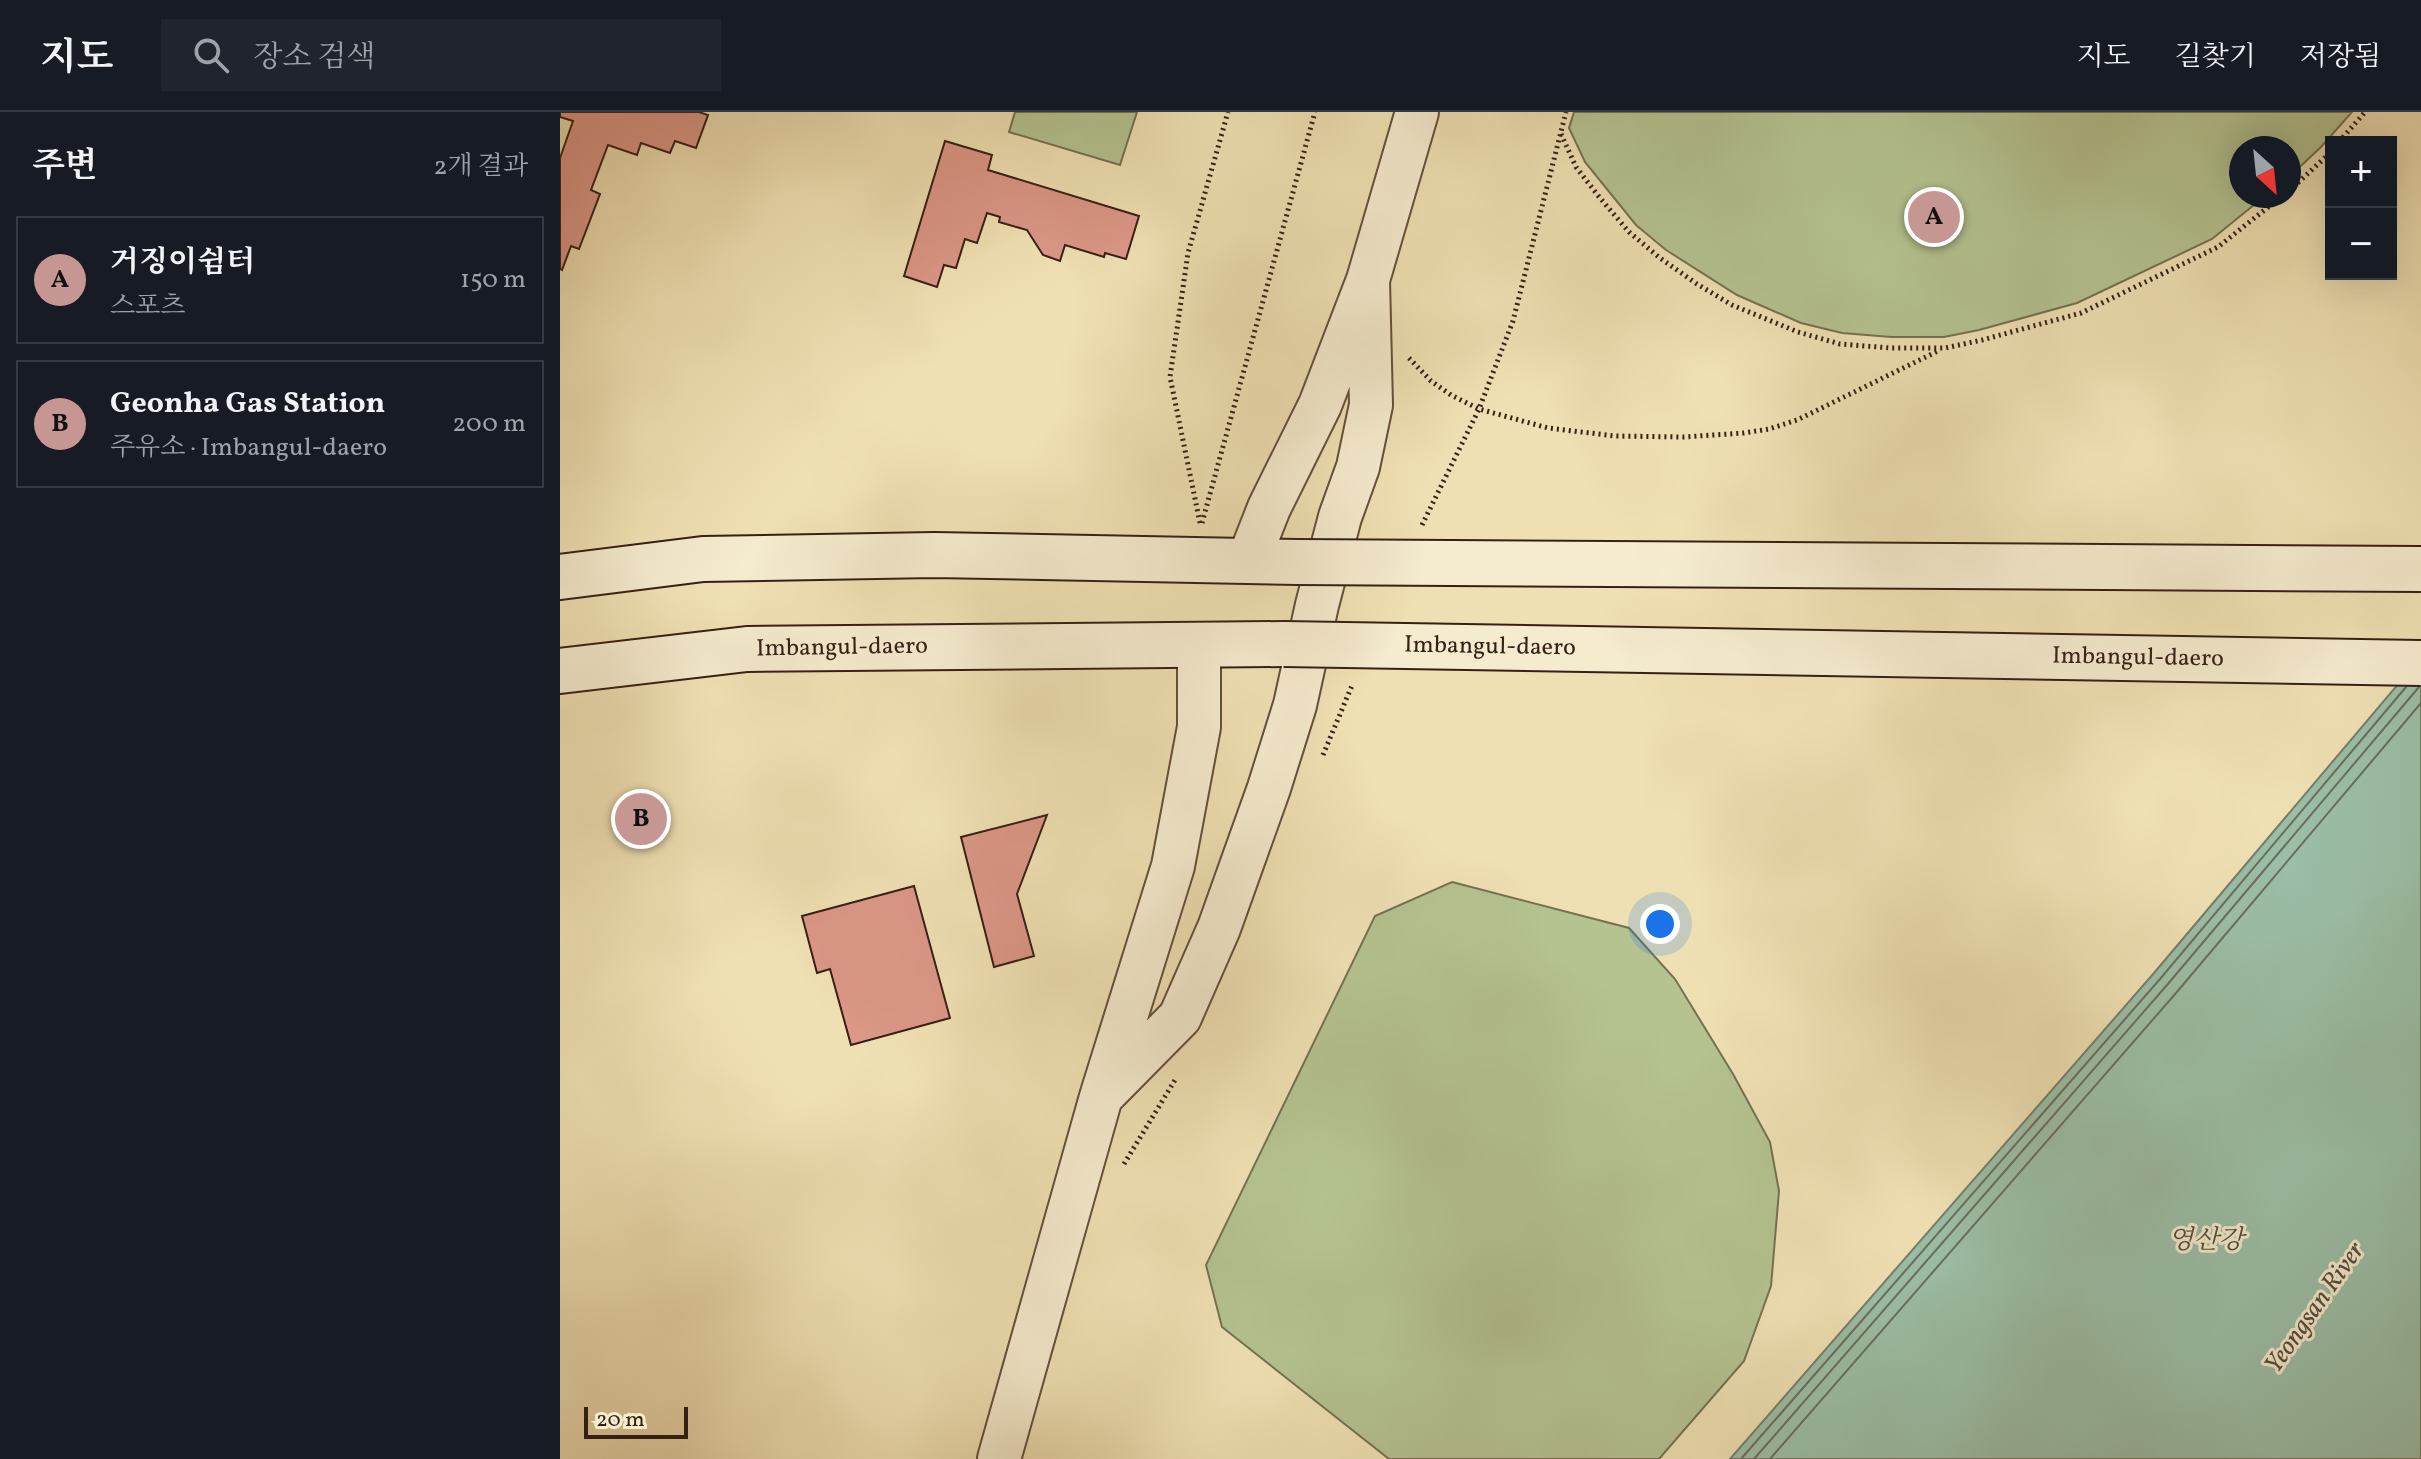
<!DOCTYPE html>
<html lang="ko">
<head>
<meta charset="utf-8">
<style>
  :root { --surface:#171b24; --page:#20242c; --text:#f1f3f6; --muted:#9ea1a6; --line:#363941; --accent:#c59692 }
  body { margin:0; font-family:Vollkorn,"Noto Serif KR",serif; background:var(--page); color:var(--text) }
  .controls { position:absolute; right:24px; top:24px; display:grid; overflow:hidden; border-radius:0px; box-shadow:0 8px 32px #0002 }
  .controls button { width:72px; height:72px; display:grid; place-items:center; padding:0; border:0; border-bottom:2px solid var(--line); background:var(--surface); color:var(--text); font:40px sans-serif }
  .compass { position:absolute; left:1669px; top:24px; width:72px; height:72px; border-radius:50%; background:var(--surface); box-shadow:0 8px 32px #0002; rotate:153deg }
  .scale { position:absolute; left:24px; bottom:20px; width:104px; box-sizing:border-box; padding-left:8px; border:4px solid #361f15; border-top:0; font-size:22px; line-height:28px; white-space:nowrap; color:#361f15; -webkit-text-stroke:6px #f5ebce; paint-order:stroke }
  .you { position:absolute; left:1100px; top:812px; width:28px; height:28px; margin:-20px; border:6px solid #fff; border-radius:50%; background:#1a73e8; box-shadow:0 0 0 12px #1a73e833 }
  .badge { display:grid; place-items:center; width:52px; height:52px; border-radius:50%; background:var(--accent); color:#111; font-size:26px; font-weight:700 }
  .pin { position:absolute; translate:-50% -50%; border:4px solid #fff; box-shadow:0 2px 8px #0006 }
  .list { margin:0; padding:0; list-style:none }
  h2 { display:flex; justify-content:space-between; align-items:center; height:104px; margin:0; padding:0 32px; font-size:34px }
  h2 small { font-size:26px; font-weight:400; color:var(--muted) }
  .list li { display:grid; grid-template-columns:52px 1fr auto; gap:24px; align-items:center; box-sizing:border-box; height:128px; margin:0 16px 16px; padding:0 16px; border:2px solid var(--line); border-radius:0px }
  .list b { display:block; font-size:30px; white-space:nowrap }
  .list p { margin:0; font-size:26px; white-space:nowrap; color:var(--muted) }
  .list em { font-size:26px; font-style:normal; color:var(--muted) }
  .icon { flex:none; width:44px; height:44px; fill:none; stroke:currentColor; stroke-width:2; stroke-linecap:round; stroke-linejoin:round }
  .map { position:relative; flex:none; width:1861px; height:1347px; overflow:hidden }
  header { display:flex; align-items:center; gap:48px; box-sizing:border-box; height:112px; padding:0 40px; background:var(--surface); border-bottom:2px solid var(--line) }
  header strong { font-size:38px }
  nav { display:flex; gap:44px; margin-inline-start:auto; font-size:28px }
  .search { width:560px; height:72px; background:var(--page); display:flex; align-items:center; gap:20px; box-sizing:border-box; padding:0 28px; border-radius:0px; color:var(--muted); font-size:30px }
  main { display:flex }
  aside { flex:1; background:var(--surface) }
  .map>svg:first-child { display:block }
  .green { fill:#b4c390; stroke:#757152; stroke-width:2 }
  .water { fill:#9bbea6; stroke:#737e6c; stroke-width:2 }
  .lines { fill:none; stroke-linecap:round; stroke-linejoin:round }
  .shore { stroke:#686e5e; stroke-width:2 }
  .building { fill:#db9787; stroke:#361f15; stroke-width:2 }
  .minor-casing { stroke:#644f3c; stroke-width:46 }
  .secondary-casing { stroke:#361f15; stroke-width:48 }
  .path { stroke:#361f15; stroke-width:5; stroke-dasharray:2 4; stroke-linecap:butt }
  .minor { stroke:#f5ebce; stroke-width:42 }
  .secondary { stroke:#f5ebce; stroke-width:44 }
  .secondary-bridge-casing { stroke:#361f15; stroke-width:48; stroke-linecap:butt }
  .secondary-bridge { stroke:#f5ebce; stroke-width:44 }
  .labels { text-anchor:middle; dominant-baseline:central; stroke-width:6; stroke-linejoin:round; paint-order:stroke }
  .street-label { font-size:24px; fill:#361f15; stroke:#f5ebce }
  .water-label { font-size:26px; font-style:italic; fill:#544f40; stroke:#f5ebce }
</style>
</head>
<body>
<header>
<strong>지도</strong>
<div class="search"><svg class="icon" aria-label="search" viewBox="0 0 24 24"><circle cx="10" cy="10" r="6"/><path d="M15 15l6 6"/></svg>장소 검색</div>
<nav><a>지도</a><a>길찾기</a><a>저장됨</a></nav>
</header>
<main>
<aside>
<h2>주변<small>2개 결과</small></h2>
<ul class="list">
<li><span class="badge">A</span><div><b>거징이쉼터</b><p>스포츠</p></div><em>150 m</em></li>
<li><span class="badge">B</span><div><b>Geonha Gas Station</b><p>주유소 · Imbangul-daero</p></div><em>200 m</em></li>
</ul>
</aside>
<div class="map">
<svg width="1861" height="1347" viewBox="0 0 1861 1347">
  <rect width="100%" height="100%" fill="#efe0b3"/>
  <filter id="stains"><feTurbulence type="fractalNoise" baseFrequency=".0025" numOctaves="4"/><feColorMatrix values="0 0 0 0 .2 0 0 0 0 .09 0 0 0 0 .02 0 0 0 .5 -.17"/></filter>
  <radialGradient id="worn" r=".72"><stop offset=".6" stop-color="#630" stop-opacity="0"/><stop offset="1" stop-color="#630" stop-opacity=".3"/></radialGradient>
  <path class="green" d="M 455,0 L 577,0 L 560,53 L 449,20 Z
    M 1014,0 L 1792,0 L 1761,35 L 1729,65 L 1729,36 L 1681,36 L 1681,84 L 1705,84 L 1652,127 L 1517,191 L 1419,218 L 1384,225 L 1331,225 L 1282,221 L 1241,211 L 1177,183 L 1106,138 L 1076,113 L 1025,50 L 1009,16 Z
    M 892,770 L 1069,816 L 1115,867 L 1173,962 L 1210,1030 L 1219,1079 L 1211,1174 L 1184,1249 L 1099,1347 L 829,1347 L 662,1215 L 646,1153 L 815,804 Z"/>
  <path class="water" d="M 1861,545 L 1861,1347 L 1170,1347 L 1594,861 Z"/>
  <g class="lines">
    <path class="shore" d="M 1181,1347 L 1600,867 L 1846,575
      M 1194,1347 L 1607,873 L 1859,575
      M 1210,1347 L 1616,881 L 1861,591"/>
  </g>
  <path class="building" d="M 0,0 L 139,0 L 148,3 L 136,36 L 115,29 L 110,41 L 81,31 L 77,43 L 48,33 L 31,78 L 40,82 L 19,137 L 11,134 L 2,158 L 0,157 L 0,46 L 13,9 L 0,5 Z
    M 385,29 L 432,43 L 428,58 L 579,104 L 566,147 L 545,141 L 544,145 L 505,133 L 500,149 L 483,143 L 467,118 L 439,110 L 440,105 L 427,101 L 417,131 L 405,127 L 396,156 L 384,153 L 377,175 L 344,164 Z
    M 487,703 L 457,782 L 474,844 L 434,855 L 401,725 Z
    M 354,774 L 390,906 L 291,933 L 270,857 L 257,861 L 242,804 Z"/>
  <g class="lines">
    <defs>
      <path id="minor" d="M 689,447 L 709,396 L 760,293 L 808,168 L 857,0
        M 541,985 L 620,905 L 659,816 L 709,676 L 735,593 L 757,493 L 780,405 L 798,355 L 811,293 L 808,168
        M 439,1347 L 541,985 L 613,754 L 639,615 L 639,532"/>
      <path id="secondary" d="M 0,465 L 143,447 L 374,443 L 738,450
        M 0,559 L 187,537 L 724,532"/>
    </defs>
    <use href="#minor" class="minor-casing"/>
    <use href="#secondary" class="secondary-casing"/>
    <path class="path" d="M 1001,22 L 1016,55 L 1040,86 L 1069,120 L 1100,146 L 1137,172 L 1172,193 L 1238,220 L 1280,232 L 1331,236 L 1385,236 L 1422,228 L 1521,201 L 1658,135 L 1722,84
      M 1779,30 L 1805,0
      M 1729,79 L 1771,40
      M 849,246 L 871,269 L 891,283 L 919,297 L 988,316 L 1055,324 L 1123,325 L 1184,321 L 1209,317 L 1237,308 L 1380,238
      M 640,411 L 610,265 L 628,141 L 668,0
      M 642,411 L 755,0
      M 862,413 L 919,297 L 953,209 L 1006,0
      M 763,643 L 793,571
      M 564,1052 L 615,968"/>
    <use href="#minor" class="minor"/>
    <use href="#secondary" class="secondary"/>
    <defs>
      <path id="secondary-bridge" d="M 738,450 L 1861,457
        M 724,532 L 1861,551"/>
    </defs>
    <use href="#secondary-bridge" class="secondary-bridge-casing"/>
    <use href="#secondary-bridge" class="secondary-bridge"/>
  </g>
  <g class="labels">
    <g class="street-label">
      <text transform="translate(930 535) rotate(1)">Imbangul-daero</text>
      <text transform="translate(282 536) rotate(-1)">Imbangul-daero</text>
      <text transform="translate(1578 546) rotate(1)">Imbangul-daero</text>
    </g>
    <g class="water-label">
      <text x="1646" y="1129">영산강</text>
      <text transform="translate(1755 1196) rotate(-55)">Yeongsan River</text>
    </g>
  </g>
  <rect width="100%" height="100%" filter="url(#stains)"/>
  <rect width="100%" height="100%" fill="url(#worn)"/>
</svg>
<div class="controls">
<button>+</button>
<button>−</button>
</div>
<svg class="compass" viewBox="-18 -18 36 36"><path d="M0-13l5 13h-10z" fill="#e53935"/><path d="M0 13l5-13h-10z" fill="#9ea1a6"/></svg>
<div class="scale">20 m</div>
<div class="you"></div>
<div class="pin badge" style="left:1374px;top:105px">A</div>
<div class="pin badge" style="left:81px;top:707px">B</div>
</div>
</main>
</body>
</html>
